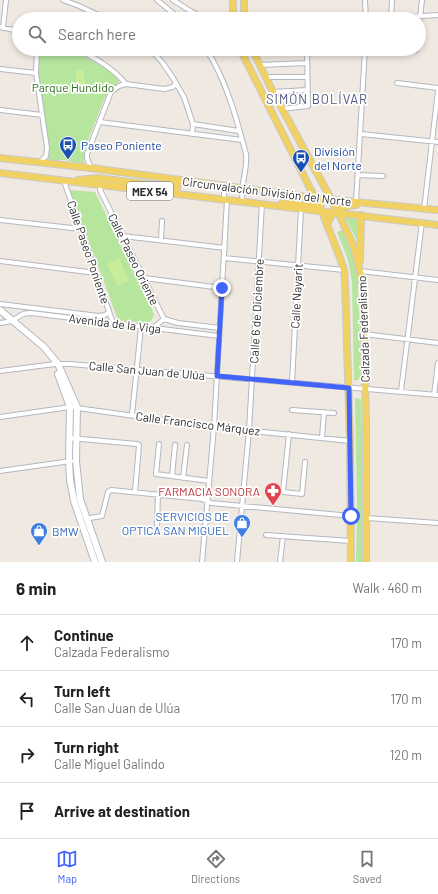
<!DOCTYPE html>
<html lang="en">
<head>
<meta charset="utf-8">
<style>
  :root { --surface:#fff; --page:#f2f2f2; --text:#202124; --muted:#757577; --line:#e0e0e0; --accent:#4264fb }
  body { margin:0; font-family:Barlow,sans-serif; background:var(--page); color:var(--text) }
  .stop { position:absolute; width:12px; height:12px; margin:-9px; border:3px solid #4264fb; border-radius:50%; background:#fff }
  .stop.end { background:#4264fb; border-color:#fff; box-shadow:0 1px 4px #0008 }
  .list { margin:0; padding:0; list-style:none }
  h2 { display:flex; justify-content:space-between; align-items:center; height:52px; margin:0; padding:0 16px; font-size:17px }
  h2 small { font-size:13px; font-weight:400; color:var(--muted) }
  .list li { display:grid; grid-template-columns:26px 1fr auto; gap:12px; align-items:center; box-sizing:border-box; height:56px; padding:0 16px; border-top:1px solid var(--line) }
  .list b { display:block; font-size:15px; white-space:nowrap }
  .list p { margin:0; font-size:13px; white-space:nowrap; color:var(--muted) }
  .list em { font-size:13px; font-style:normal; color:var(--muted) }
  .icon { flex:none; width:22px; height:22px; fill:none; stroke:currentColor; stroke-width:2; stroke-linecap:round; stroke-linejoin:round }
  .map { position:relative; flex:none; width:438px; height:562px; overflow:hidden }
  .search { position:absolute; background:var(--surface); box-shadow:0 2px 6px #0003; left:12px; right:12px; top:12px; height:44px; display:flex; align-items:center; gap:10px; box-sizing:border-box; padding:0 14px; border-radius:22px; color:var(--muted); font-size:15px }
  .sheet { height:276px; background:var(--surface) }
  nav { display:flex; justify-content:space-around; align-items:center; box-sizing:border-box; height:56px; border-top:1px solid var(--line); background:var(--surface); font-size:11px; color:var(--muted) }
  nav a { display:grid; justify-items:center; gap:2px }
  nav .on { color:var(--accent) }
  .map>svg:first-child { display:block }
  .park { fill:#b6e59e }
  .pitch { fill:#c9ec9a }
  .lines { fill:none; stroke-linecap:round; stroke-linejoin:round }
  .street-casing { stroke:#b4b7c1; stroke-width:6 }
  .secondary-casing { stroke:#b4b7c1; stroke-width:8 }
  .primary-casing { stroke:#c9c9c9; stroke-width:8 }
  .street { stroke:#fff; stroke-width:4 }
  .secondary { stroke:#fff; stroke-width:6 }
  .primary { stroke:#f2d163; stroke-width:6 }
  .route { stroke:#4264fb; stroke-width:5 }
  .labels { text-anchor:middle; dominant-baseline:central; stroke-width:3.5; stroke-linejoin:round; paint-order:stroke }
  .shield { fill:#fff; stroke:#6d6d6d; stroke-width:1 }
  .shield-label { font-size:11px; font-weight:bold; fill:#2e2e2e }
  .park-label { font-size:12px; fill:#2c6e1b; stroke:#fff }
  .transit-label { font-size:12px; fill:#164399; stroke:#fff; text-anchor:start }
  .street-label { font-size:12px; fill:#2e2e2e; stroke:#fff }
  .health-label { font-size:12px; fill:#be3a42; stroke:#fff; text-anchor:end }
  .shop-label { font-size:12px; fill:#366cbe; stroke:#fff; text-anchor:end }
  .neighbourhood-label { font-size:13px; letter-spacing:1px; fill:#4d5680; stroke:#fff }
</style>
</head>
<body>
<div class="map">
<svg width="438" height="562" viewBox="0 0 438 562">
  <rect width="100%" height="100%" fill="#efe9e1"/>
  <path class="park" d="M 38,49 L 71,49 L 107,69 L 119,80 L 118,83 L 105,97 L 85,148 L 84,157 L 84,164 L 65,160 L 48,160 L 50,150 L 37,71 Z
    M 70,190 L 95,192 L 152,309 L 154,315 L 151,321 L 146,323 L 118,320 Z
    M 345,217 L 359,218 L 359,239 L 356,239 Z
    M 342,230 L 355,259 L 358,283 L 361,380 L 354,380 L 352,282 L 348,260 L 337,232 Z
    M 355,398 L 361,399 L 364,510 L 363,562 L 356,562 L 357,510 Z"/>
  <path class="pitch" d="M 83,70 L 86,86 L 77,87 L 75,71 Z
    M 119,259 L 129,281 L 117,286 L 107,264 Z"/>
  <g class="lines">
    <defs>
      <path id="street" d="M 63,0 L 79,6 L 107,19
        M 157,0 L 180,19
        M 173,0 L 192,12 L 206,19
        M 365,0 L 366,19
        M 391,18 L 392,0
        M 377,19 L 438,15
        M 419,26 L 422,0
        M 0,27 L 19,31
        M 3,28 L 6,0
        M 37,49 L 36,73 L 47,148 L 46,156 L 40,162
        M 77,49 C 95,58 113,68 126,84 L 164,89 L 173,87 L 176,83
        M 150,49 L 162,62 L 173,78 L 184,97 L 193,124 L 192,134
        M 206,49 C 226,79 237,120 246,154 C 248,171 239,187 243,202
        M 416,50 L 416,49
        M 253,52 L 298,49
        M 155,54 L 160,49
        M 260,65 L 307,63
        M 0,69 L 36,73
        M 266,77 L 307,77
        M 397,83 L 438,88
        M 273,92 L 307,90
        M 281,109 L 308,106 L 307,49
        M 0,110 L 42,115
        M 100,122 L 242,140
        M 193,124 L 239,131
        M 361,134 L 438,142
        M 91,168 L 87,158 L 87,154 L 111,92 L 119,86 L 126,84
        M 358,175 L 383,176
        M 64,181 L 113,323
        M 101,185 L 100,190 L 164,319
        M 356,202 L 365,49
        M 424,209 L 438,91
        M 0,220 L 81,229
        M 123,236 L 225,248
        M 161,240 L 162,221
        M 224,258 L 344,270
        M 0,261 L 96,273
        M 360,271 L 438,280
        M 144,278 L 222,288
        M 0,304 L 99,316 L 105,315 L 109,312
        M 164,319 L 178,323 L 220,328
        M 0,323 C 4,322 10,322 13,320 C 21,316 21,313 31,313 L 219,336
        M 153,328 L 164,319
        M 364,334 L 438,343
        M 0,371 L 55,364 L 70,364 L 438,395
        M 292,383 L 301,209
        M 401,391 L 422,222
        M 434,395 L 438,363
        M 292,410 L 334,413
        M 132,415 L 141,327
        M 0,417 L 70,407 L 214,427 L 350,441
        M 289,434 L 283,492 L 302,494 L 305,462
        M 70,438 L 137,444 L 139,445 L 135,492
        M 322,438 L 324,412
        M 159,444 L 156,474 L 209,481
        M 0,471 L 71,461
        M 172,476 L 175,445
        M 183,478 L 187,445
        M 90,518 L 102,516 L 108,492 L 111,490 L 202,499 L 211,503 L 351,516
        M 367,518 L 438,523
        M 157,524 L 158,495
        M 266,535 L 351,541
        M 202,562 L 214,427 L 227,200 L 224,198 L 224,186
        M 237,562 L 249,430 L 262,204
        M 280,562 L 283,536"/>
      <path id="secondary" d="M 0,310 L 44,347 L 58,364 L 77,407 L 76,461 L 80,499 L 102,562
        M 58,374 L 70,407 L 69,461 L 70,480 L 74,501 L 95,562"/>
      <path id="primary" d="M 233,0 L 233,19
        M 244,0 L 244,19
        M 240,49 L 322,212 L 339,255 L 344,270 L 345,282 L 350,441 L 351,562
        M 252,49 L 273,92 L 337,210 L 353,245 L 360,271 L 363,289 L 366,421 L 366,562
        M 0,158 L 91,168 L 315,198 L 438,210
        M 0,173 L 438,225
        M 78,180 L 98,178 L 177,188 L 178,183 L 176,181 L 173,181
        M 282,203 L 313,206 L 321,204
        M 327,225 C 331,211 342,206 356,205
        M 360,261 L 361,215"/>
    </defs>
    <use href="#street" class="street-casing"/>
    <use href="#secondary" class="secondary-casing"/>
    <use href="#primary" class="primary-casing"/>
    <use href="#street" class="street"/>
    <use href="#secondary" class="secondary"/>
    <use href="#primary" class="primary"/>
  </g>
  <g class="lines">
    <path class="route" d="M 222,288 L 217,376 L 349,388 L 351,516"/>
  </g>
  <defs>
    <symbol id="bus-pin" viewBox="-11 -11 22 30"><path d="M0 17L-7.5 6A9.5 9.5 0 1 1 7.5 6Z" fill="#1a4fb4" stroke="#fff"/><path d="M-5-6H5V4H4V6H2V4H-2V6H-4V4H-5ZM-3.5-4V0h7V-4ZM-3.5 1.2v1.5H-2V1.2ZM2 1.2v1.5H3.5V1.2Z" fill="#fff"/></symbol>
    <symbol id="pharmacy-pin" viewBox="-11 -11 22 30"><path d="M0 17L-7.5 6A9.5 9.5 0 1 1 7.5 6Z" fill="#e0444e" stroke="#fff"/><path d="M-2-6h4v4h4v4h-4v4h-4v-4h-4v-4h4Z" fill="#fff"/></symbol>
    <symbol id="shop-pin" viewBox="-11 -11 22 30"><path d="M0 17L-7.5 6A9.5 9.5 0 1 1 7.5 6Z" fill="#3f7fe0" stroke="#fff"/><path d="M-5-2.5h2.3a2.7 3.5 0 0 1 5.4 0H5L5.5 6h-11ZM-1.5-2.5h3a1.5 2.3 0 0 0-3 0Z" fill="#fff"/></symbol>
  </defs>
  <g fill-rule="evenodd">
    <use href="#bus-pin" x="58" y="135" width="20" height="27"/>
    <use href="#bus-pin" x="291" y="148" width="20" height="27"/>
    <use href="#pharmacy-pin" x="263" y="481" width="20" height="27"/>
    <use href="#shop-pin" x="232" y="513" width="20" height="27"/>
    <use href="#shop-pin" x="29" y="521" width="20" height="27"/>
  </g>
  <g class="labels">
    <rect class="shield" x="127" y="182" width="46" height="18" rx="3"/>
    <g class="shield-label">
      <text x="150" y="191">MEX 54</text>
    </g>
    <g class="park-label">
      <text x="73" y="87">Parque Hundido</text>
    </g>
    <g class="transit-label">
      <text x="81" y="145">Paseo Poniente</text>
      <text x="314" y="151">División<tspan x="314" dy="14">del Norte</tspan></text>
    </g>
    <g class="street-label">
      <text transform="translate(267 191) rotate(7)">Circunvalación División del Norte</text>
      <text transform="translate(89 252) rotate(71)">Calle Paseo Poniente</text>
      <text transform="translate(134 259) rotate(64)">Calle Paseo Oriente</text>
      <text transform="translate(296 296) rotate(-87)">Calle Nayarit</text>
      <text transform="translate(256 311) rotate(-87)">Calle 6 de Diciembre</text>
      <text transform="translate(115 323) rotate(7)">Avenida de la Viga</text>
      <text transform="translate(363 329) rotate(-92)">Calzada Federalismo</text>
      <text transform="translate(147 370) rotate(5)">Calle San Juan de Ulúa</text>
      <text transform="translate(198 423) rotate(7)">Calle Francisco Márquez</text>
    </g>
    <g class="health-label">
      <text x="260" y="491">FARMACIA SONORA</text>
    </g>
    <g class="shop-label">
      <text x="229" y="516">SERVICIOS DE<tspan x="229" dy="14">OPTICA SAN MIGUEL</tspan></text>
      <text x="52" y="531" text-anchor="start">BMW</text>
    </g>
    <g class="neighbourhood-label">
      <text x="317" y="99">SIMÓN BOLÍVAR</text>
    </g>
  </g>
</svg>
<div class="stop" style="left:351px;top:516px"></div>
<div class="stop end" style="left:222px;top:288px"></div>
<div class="search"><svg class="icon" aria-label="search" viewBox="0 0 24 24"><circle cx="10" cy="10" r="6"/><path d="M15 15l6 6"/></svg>Search here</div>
</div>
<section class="sheet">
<h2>6 min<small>Walk · 460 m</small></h2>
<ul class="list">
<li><svg class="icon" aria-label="ahead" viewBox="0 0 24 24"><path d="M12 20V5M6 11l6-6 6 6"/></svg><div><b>Continue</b><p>Calzada Federalismo</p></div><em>170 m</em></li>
<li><svg class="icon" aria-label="left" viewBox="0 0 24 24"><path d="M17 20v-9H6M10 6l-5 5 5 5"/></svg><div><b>Turn left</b><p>Calle San Juan de Ulúa</p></div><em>170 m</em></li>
<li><svg class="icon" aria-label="right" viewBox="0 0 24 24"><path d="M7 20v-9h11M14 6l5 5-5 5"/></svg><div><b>Turn right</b><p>Calle Miguel Galindo</p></div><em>120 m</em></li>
<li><svg class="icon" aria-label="arrive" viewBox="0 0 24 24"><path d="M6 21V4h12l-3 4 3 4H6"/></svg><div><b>Arrive at destination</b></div></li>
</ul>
</section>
<nav>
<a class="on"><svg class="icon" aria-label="map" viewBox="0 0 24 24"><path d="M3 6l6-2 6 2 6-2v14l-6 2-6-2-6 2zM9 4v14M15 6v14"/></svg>Map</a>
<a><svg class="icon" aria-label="directions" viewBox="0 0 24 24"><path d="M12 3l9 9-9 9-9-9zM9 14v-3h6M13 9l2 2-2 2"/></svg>Directions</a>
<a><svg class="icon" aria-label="saved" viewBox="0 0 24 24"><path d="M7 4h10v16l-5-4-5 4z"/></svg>Saved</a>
</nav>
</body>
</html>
